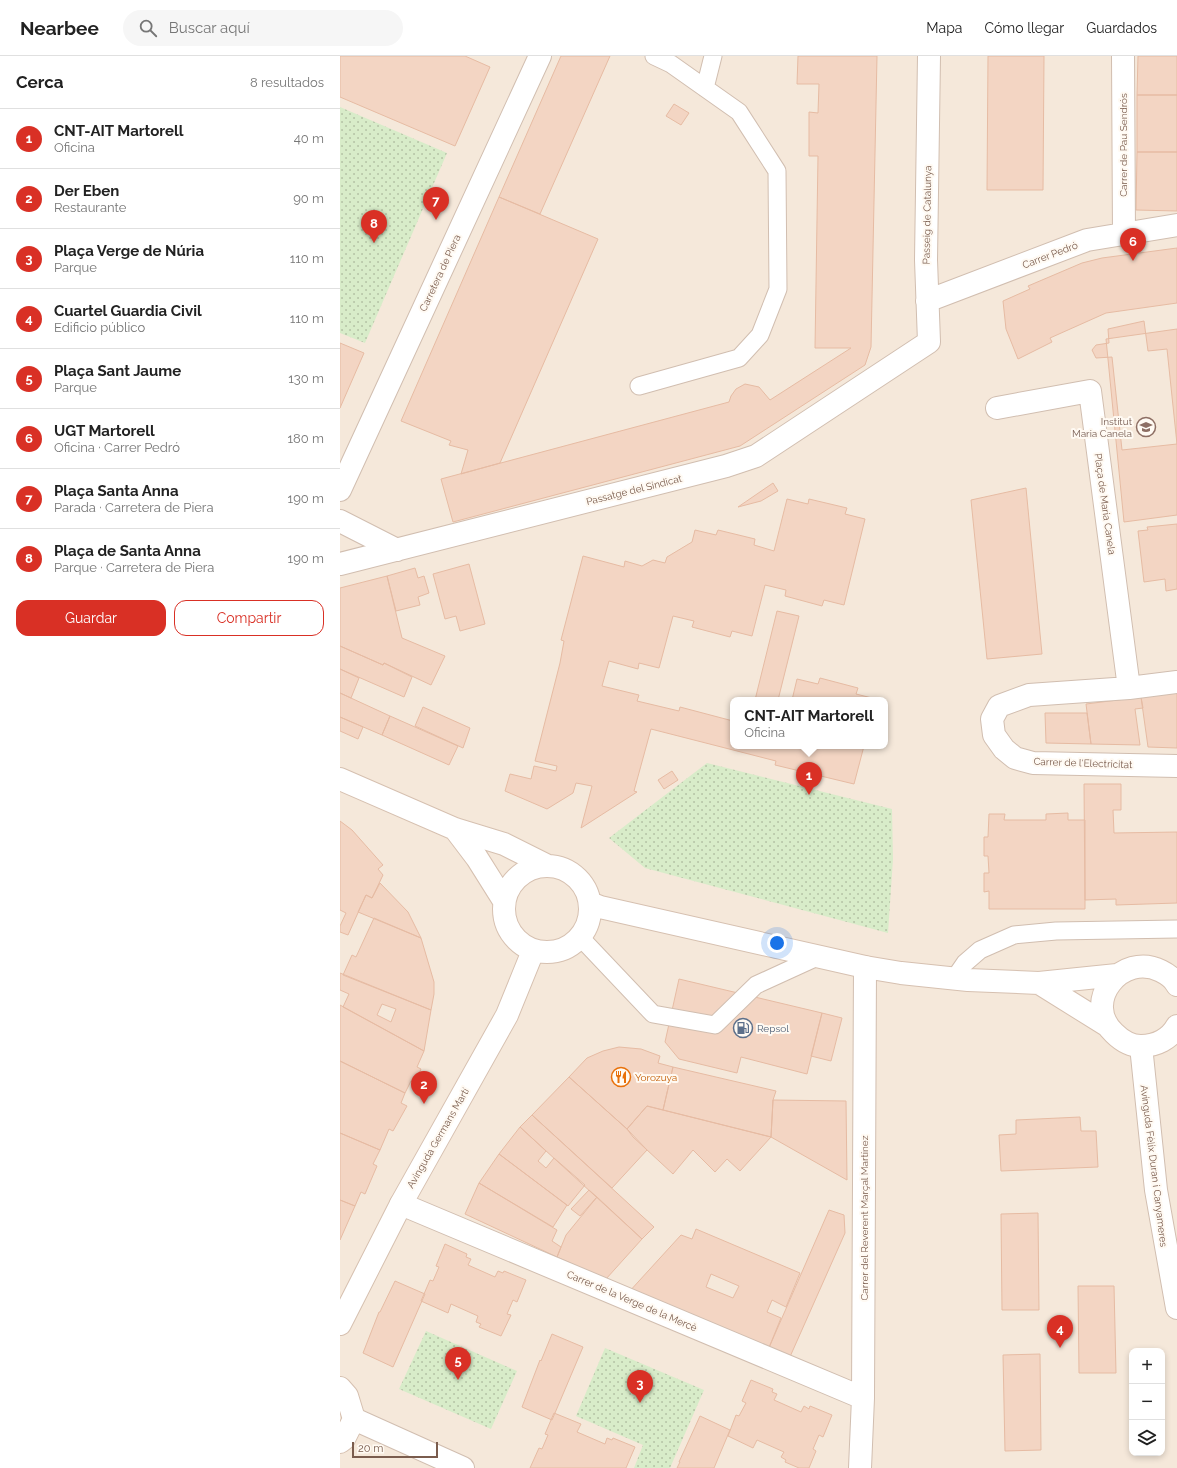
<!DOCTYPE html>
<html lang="es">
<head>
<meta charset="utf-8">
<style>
  :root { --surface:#fff; --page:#f6f6f6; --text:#222; --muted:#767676; --line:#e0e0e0; --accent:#d93025 }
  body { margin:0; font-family:Raleway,sans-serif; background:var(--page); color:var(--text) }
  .controls { position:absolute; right:12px; bottom:12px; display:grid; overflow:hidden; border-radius:8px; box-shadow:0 2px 6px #0003 }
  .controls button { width:36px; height:36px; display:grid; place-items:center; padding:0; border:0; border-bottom:1px solid var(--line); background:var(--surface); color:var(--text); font:20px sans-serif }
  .scale { position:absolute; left:12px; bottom:10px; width:86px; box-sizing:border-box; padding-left:4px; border:2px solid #7a5c4d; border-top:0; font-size:11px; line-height:14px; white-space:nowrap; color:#7a5c4d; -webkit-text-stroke:3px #fffaf3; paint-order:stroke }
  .you { position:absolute; left:437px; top:887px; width:14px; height:14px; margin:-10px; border:3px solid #fff; border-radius:50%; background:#1a73e8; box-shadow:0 0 0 6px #1a73e833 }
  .badge { display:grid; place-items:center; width:26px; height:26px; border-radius:50%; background:var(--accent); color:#fff; font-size:13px; font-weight:700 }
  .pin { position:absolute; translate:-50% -33px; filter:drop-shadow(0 1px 2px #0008) }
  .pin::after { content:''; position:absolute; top:21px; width:14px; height:12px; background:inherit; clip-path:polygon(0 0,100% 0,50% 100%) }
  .popup { position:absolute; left:390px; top:641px; width:158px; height:52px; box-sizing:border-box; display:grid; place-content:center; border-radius:8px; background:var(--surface); filter:drop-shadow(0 1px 3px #0005); font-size:13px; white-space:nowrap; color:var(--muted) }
  .popup b { font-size:15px; color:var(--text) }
  .popup::after { content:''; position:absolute; left:50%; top:100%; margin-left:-8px; border:8px solid transparent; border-top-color:var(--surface) }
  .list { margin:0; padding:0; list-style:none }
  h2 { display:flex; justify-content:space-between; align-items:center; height:52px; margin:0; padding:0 16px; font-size:17px }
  h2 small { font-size:13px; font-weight:400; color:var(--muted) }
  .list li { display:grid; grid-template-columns:26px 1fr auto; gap:12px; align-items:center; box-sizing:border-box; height:60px; padding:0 16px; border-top:1px solid var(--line) }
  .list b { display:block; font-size:15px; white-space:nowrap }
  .list p { margin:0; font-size:13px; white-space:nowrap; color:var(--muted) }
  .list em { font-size:13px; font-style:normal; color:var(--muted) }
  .actions { display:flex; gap:8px; padding:12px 16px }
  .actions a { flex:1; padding:9px 0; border:1px solid var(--accent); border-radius:12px; text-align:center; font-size:14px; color:var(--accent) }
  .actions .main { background:var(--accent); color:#fff }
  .icon { flex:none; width:22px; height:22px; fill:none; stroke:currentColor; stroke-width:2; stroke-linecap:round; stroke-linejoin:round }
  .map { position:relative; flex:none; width:837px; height:1412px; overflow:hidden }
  header { display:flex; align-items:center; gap:24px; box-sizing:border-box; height:56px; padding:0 20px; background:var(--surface); border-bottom:1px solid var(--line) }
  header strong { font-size:19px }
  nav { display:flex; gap:22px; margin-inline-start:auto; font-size:14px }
  .search { width:280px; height:36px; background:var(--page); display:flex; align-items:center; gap:10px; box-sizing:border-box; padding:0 14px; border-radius:22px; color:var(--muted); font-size:15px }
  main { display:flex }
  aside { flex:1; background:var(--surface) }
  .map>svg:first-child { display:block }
  .residential { fill:#f5e8da; fill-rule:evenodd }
  .grass { fill:url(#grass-dots) }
  .building { fill:#f3d5c3; stroke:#e6bba3; fill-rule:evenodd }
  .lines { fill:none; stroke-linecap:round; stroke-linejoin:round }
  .service-casing { stroke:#d1beb0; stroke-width:19 }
  .minor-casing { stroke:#d1beb0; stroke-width:24 }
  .secondary-casing { stroke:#d6c0b0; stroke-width:24 }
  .service { stroke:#fff; stroke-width:17 }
  .minor { stroke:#fff; stroke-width:22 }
  .secondary { stroke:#fff; stroke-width:22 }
  .labels { text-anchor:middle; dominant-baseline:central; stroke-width:4; stroke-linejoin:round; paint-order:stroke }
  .street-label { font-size:10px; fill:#7a5c4d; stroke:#fffaf3 }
  .education-label { font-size:10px; fill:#785e54; stroke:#fffaf3; text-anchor:end }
  .service-label { font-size:10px; fill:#4e5e75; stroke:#fffaf3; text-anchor:start }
  .food-label { font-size:10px; fill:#c56008; stroke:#fffaf3; text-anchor:start }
</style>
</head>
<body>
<header>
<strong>Nearbee</strong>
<div class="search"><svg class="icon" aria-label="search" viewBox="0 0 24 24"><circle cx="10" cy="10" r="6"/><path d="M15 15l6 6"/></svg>Buscar aquí</div>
<nav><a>Mapa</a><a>Cómo llegar</a><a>Guardados</a></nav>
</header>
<main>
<aside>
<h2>Cerca<small>8 resultados</small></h2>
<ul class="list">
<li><span class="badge">1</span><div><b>CNT-AIT Martorell</b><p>Oficina</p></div><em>40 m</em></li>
<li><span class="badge">2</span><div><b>Der Eben</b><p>Restaurante</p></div><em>90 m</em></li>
<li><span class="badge">3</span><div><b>Plaça Verge de Núria</b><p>Parque</p></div><em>110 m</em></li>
<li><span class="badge">4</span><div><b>Cuartel Guardia Civil</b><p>Edificio público</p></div><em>110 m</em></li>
<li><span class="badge">5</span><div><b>Plaça Sant Jaume</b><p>Parque</p></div><em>130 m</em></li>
<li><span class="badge">6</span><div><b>UGT Martorell</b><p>Oficina · Carrer Pedró</p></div><em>180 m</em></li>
<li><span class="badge">7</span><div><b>Plaça Santa Anna</b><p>Parada · Carretera de Piera</p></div><em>190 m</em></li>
<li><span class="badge">8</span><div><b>Plaça de Santa Anna</b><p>Parque · Carretera de Piera</p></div><em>190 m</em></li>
</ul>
<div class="actions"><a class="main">Guardar</a><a>Compartir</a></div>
</aside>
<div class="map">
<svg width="837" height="1412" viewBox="0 0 837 1412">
  <defs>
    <pattern id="grass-dots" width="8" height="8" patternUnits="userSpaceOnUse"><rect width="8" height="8" fill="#d8ecc9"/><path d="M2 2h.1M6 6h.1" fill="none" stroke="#b4c2a5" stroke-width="1.8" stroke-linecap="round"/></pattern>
  </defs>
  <rect width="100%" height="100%" fill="#fdf6ec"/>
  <path class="residential" d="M 0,0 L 837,0 L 837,1412 L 0,1412 ZM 393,644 L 545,644 L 545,690 L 393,690 ZM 792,1295 L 822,1295 L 822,1397 L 792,1397 Z"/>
  <path class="grass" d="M 0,51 L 107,97 L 25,287 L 0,277 Z
    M 367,707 L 552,753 L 553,803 L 548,877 L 305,812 L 269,782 Z
    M 86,1275 L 177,1315 L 151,1373 L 59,1333 Z
    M 265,1292 L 364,1334 L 330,1412 L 294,1412 L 303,1389 L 236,1360 Z"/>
  <path class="building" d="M 0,0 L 125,0 L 150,11 L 115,90 L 0,41 Z
    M 221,0 L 270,0 L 200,158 L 159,141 Z
    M 458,0 L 537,0 L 531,291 L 525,309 L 400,390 L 113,466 L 101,423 L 389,346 L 391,340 L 396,333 L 405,328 L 419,331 L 430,344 L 511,292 L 475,292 L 478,100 L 469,100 L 469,56 L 478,57 L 479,28 L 457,28 Z
    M 648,0 L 704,0 L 703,134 L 647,134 Z
    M 798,0 L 837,0 L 837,39 L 797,39 Z
    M 797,39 L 837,39 L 837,96 L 797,96 Z
    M 334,48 L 349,57 L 341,69 L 326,60 Z
    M 797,96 L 837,96 L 837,155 L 796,154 Z
    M 159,141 L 258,183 L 160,407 L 121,418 L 128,394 L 109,389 L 111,385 L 61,365 Z
    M 837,192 L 837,247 L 766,257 L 710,282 L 712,286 L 678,303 L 666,273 L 663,245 L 690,233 L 688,230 L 742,207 L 762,202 Z
    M 804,265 L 808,295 L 827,293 L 837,388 L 782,394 L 772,301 L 756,302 L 752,294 L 756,289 L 769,287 L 768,273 Z
    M 837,273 L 837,459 L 784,466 L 766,283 Z
    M 0,287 L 24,297 L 0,352 Z
    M 433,427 L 438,435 L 421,445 L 398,451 Z
    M 686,432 L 702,598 L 647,603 L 631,444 Z
    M 447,443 L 468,448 L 469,443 L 507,452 L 505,458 L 525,463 L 504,549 L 484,544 L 482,550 L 445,540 L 446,534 L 425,529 L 412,580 L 392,575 L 390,581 L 352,571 L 354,565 L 333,560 L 319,612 L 299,607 L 298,613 L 269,605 L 262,630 L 299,639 L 297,645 L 339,655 L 340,651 L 393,665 L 393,690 L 524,690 L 514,728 L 435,709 L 436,705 L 311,673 L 294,735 L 297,736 L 241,772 L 252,730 L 236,727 L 233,737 L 207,753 L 165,735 L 170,718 L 191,723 L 194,710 L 216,715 L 217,710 L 195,705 L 220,607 L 224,585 L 221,584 L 243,500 L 284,511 L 285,505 L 302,510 L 313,504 L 325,507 L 327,501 L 352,486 L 355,474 L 376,479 L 378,474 L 415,483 L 414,489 L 434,495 Z
    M 837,468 L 837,533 L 826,535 L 825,523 L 804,526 L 798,475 L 808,474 L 807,471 Z
    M 129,508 L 145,568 L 120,575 L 116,560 L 105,563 L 93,518 Z
    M 75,512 L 78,522 L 84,520 L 89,537 L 78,541 L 80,549 L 56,555 L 47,520 Z
    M 47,520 L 62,582 L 105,600 L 91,629 L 44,607 L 43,609 L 0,590 L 0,532 Z
    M 437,555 L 459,560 L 438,644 L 415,644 Z
    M 0,590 L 43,609 L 44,607 L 72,621 L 64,641 L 0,613 Z
    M 0,613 L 19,622 L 11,642 L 0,637 Z
    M 480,622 L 518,632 L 516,638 L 536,643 L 535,644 L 452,644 L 457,623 L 478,628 Z
    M 0,637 L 50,660 L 42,679 L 0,661 Z
    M 837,637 L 837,692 L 808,691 L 801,641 Z
    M 801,641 L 803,652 L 795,653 L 800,689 L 751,688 L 746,648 Z
    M 83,651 L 130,672 L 123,692 L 75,670 Z
    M 705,657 L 747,657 L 751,688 L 706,687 Z
    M 50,660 L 118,690 L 109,709 L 42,679 Z
    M 0,661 L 23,671 L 18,683 L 0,675 Z
    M 332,715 L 338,724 L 324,733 L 318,724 Z
    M 744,728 L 781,728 L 781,754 L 773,754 L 774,777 L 837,776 L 837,847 L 776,849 L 776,843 L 745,844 Z
    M 728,757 L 728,764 L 745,764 L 745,853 L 649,853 L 649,835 L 644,836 L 644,817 L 649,817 L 648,800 L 644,800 L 644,781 L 648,781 L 649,758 L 665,758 L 664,764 L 706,764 L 706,758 Z
    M 0,765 L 12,774 L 43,809 L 38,813 L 43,819 L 32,842 L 26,839 L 8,879 L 0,876 L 0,870 L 6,857 L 0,854 Z
    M 40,827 L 68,856 L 81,882 L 18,856 L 26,839 L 32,842 Z
    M 34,862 L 81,882 L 94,926 L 94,938 L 91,954 L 3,919 L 12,899 L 16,901 Z
    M 0,917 L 91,954 L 84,995 L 3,951 L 9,938 L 0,934 ZM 42,948 L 56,953 L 51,966 L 37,959 Z
    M 339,923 L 482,957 L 467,1018 L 401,1001 L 397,1017 L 339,1003 L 325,986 Z
    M 0,949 L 84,995 L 77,1011 L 81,1013 L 75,1027 L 71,1025 L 65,1037 L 0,1005 Z
    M 482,957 L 502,962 L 491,1005 L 471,1000 Z
    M 279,991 L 301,993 L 320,1000 L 318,1007 L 333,1011 L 323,1054 L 307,1050 L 287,1073 L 229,1021 L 247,1002 L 263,995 Z
    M 0,1005 L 65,1037 L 61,1047 L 67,1050 L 53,1075 L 49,1073 L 40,1094 L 0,1077 Z
    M 333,1011 L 436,1035 L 433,1044 L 431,1081 L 323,1054 Z
    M 229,1021 L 287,1073 L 307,1094 L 272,1132 L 192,1059 Z
    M 433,1044 L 506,1045 L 507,1124 L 431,1081 Z
    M 307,1050 L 431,1081 L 400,1115 L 387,1103 L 375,1116 L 353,1094 L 333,1118 L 293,1081 L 287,1073 Z
    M 192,1059 L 314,1171 L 302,1183 L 180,1071 Z
    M 740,1061 L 741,1075 L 756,1075 L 758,1111 L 661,1115 L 659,1079 L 676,1078 L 676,1064 Z
    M 180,1071 L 206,1095 L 198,1105 L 206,1112 L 214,1102 L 245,1129 L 228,1150 L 159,1098 Z
    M 0,1077 L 40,1094 L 33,1108 L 37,1110 L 25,1138 L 21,1136 L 15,1150 L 0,1144 Z
    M 159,1098 L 227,1149 L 213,1171 L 139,1127 Z
    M 139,1127 L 217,1174 L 212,1185 L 221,1191 L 217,1201 L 125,1158 Z
    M 249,1134 L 257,1141 L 240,1160 L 231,1153 Z
    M 257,1141 L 302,1183 L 266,1223 L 217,1201 L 226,1179 Z
    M 0,1144 L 15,1150 L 0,1184 Z
    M 489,1154 L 504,1159 L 505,1177 L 449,1303 L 428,1294 Z
    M 698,1157 L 699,1254 L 662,1254 L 661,1158 Z
    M 356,1173 L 460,1217 L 446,1251 L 432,1244 L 427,1256 L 441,1262 L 428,1294 L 288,1237 L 341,1179 L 352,1183 ZM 371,1218 L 399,1230 L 393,1242 L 366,1231 Z
    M 105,1188 L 127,1198 L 126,1201 L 131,1203 L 128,1209 L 155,1221 L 158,1215 L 163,1217 L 164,1215 L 186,1224 L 177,1246 L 173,1244 L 167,1258 L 171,1259 L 161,1280 L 139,1271 L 141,1268 L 136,1266 L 138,1260 L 111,1248 L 108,1257 L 81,1245 L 90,1224 L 93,1225 L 99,1211 L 96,1210 Z
    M 55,1225 L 85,1238 L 53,1311 L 23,1297 L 39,1256 L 40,1256 Z
    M 738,1230 L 774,1230 L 776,1317 L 739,1317 Z
    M 212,1278 L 243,1291 L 212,1364 L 182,1351 L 200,1304 L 201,1305 Z
    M 700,1298 L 701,1394 L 665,1395 L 663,1299 Z
    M 411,1324 L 433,1333 L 432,1336 L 437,1338 L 434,1344 L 461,1356 L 464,1350 L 469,1353 L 470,1350 L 492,1359 L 483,1381 L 479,1379 L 473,1393 L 476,1395 L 469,1412 L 459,1412 L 445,1406 L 446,1404 L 441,1401 L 444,1396 L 417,1384 L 413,1392 L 388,1380 L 396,1359 L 399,1360 L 406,1347 L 402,1345 Z
    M 214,1357 L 241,1368 L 237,1376 L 265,1388 L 267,1382 L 272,1384 L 273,1382 L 295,1391 L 286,1412 L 190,1412 L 199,1392 L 202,1393 L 208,1379 L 205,1378 Z
    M 360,1360 L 390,1374 L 374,1412 L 337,1412 L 340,1406 L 339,1406 Z"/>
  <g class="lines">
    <defs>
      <path id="service" d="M 365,32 L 373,0
        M 299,330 L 399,302 L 420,279 L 438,233 L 437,115 L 399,56 L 331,8 L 314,0
        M 240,881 L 313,958 L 375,969 L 416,929 L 477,901
        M 614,923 L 625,907 L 640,894 L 674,879 L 716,875 L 837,873"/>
      <path id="minor" d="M 783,0 L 784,178
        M 587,245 L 747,184 L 837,169
        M 657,352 L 750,335 L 789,632
        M 0,434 L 200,0
        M 0,465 L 57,494
        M 0,508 L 386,410 L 416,400 L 589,286 L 586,204 L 589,0
        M 837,626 L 789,632 L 689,639 L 659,650 L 652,663 L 654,679 L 664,693 L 675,702 L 693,707 L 837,710
        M 801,990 L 816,1134 L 837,1252
        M 61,1148 L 523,1342
        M 14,1363 L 123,1412
        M 520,1412 L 523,1342 L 525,911"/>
      <path id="secondary" d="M 0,723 L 115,773 L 164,788 L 206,809
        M 115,773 L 137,802 L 164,845
        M164 853a43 43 0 1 1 86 0a43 43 0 1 1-86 0Z
        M 250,847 L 260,851 L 525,911 L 561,917 L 628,924 L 699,927 L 777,919
        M 699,927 L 768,970
        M 837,929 C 834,923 827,918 821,915 C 782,895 741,946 774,977 C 782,985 791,990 801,990 C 816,990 830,983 837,970
        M 0,1268 L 61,1148 L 167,959 L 193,895
        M 0,1332 L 7,1340 L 14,1363 L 4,1383 L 0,1386"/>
    </defs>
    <use href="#service" class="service-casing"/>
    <use href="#minor" class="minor-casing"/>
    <use href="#secondary" class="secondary-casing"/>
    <use href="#service" class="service"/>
    <use href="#minor" class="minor"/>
    <use href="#secondary" class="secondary"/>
  </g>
  <defs>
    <symbol id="school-ring" viewBox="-11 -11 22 22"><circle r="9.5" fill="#fffaf3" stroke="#8d6e63" stroke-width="1.5"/><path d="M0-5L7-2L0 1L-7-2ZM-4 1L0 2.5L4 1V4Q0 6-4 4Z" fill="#8d6e63"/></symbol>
    <symbol id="fuel-ring" viewBox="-11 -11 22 22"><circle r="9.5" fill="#fffaf3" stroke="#5c6f8a" stroke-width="1.5"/><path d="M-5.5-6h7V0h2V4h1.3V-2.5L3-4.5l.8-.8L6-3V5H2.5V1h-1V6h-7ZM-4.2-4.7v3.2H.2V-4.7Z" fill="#5c6f8a"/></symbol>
    <symbol id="restaurant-ring" viewBox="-11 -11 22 22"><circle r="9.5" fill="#fffaf3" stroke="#e8710a" stroke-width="1.5"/><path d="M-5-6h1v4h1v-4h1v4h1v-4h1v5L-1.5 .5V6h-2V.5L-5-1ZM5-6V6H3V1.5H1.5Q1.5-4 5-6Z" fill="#e8710a"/></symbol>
  </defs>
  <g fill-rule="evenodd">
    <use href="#school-ring" x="795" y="360" width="22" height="22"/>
    <use href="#fuel-ring" x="392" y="961" width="22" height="22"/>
    <use href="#restaurant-ring" x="270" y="1010" width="22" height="22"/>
  </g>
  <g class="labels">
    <g class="street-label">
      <text transform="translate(783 89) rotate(-90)">Carrer de Pau Sendrós</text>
      <text transform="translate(587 159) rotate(-89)">Passeig de Catalunya</text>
      <text transform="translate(710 199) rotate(-21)">Carrer Pedró</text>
      <text transform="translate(100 217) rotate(-65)">Carretera de Piera</text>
      <text transform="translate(294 434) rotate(-14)">Passatge del Sindicat</text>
      <text transform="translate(765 448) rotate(82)">Plaça de Maria Canela</text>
      <text transform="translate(743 707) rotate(2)">Carrer de l'Electricitat</text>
      <text transform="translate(98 1082) rotate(-60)">Avinguda Germans Martí</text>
      <text transform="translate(814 1110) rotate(83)">Avinguda Fèlix Duran i Canyameres</text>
      <text transform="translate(524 1162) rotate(-90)">Carrer del Reverent Marçal Martínez</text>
      <text transform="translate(292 1245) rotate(23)">Carrer de la Verge de la Mercè</text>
    </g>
    <g class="education-label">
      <text x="792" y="365">Institut<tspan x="792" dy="12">Maria Canela</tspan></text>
    </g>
    <g class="service-label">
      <text x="417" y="972">Repsol</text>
    </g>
    <g class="food-label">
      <text x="295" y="1021">Yorozuya</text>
    </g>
  </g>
</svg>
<div class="controls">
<button>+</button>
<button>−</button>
<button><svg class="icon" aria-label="layers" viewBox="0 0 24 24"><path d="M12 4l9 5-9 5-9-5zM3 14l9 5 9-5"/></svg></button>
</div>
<div class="scale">20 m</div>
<div class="you"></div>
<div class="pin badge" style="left:469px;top:739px">1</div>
<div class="popup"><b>CNT-AIT Martorell</b>Oficina</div>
<div class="pin badge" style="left:84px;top:1048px">2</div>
<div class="pin badge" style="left:300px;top:1347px">3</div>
<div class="pin badge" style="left:720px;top:1292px">4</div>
<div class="pin badge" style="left:118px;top:1324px">5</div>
<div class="pin badge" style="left:793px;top:205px">6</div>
<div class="pin badge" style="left:96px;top:164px">7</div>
<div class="pin badge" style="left:34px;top:187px">8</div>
</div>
</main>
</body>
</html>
